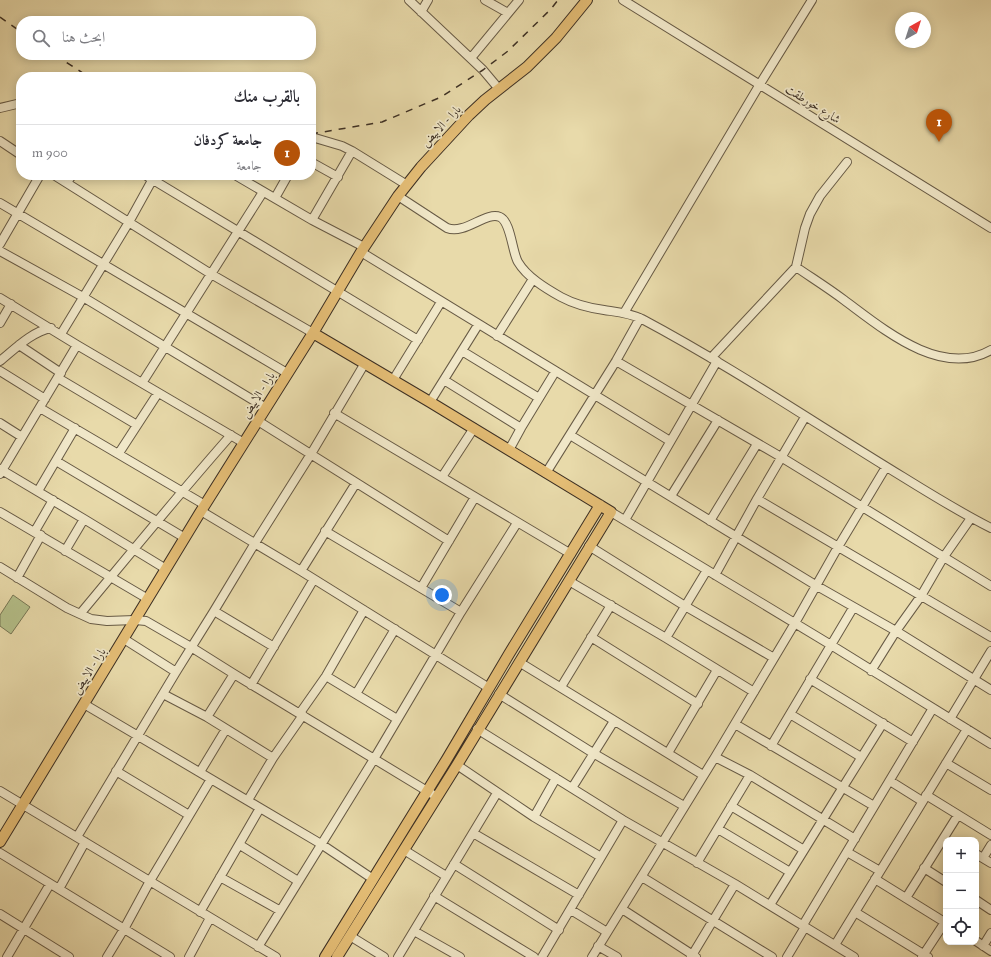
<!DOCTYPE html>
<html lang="ar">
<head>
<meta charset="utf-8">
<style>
  :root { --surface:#fff; --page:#f2f2f3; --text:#2b2b33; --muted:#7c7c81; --line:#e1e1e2; --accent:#b45309 }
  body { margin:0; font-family:"IM FELL Great Primer",Amiri,serif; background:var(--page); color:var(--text); direction:rtl }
  .controls { position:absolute; right:12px; bottom:12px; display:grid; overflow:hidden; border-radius:8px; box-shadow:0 2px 10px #0003 }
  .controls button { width:36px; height:36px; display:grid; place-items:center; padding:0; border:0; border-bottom:1px solid var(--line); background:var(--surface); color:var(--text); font:20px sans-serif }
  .compass { position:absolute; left:895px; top:12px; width:36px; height:36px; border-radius:50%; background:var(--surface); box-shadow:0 2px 10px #0003; rotate:39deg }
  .you { position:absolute; left:442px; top:595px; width:14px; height:14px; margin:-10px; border:3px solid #fff; border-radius:50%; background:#1a73e8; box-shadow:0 0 0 6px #1a73e833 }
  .badge { display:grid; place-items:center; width:26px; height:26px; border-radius:50%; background:var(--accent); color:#fff; font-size:13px; font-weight:700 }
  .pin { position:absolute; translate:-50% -33px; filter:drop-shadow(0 1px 2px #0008) }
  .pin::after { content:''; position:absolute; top:21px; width:14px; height:12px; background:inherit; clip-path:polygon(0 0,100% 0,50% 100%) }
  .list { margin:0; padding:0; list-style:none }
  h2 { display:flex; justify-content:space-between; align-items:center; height:52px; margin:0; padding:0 16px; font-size:17px }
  h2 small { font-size:13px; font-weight:400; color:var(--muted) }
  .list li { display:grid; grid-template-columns:26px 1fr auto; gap:12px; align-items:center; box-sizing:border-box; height:56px; padding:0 16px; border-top:1px solid var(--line) }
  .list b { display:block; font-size:15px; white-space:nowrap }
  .list p { margin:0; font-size:13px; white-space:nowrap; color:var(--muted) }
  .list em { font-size:13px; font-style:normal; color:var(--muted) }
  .icon { flex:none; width:22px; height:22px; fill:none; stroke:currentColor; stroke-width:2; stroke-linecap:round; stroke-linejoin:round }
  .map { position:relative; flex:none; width:991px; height:957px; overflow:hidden; direction:ltr }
  .search { position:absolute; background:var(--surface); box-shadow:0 2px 10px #0003; left:16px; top:16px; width:300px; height:44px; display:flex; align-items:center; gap:10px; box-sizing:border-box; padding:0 14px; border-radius:16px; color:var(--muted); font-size:15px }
  .panel { position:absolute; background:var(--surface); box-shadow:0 2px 10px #0003; left:16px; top:72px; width:300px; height:108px; border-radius:16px; direction:rtl }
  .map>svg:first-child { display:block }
  .green { fill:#b5c08a; stroke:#787856 }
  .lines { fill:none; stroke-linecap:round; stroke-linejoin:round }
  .minor-casing { stroke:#675a45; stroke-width:10 }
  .major-casing { stroke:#3c2f23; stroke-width:12 }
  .minor { stroke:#f0e7c8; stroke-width:8 }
  .major { stroke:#e4bd75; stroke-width:10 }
  .rail { stroke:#3c2f23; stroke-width:1.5; stroke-dasharray:7 7; stroke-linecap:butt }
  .labels { text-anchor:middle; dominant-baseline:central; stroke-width:3.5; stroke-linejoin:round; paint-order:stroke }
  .street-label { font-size:12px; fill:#3c2f23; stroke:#f0e7c8 }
</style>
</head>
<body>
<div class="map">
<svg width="991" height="957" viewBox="0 0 991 957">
  <rect width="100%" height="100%" fill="#e8daaa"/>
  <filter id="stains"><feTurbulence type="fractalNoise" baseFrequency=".005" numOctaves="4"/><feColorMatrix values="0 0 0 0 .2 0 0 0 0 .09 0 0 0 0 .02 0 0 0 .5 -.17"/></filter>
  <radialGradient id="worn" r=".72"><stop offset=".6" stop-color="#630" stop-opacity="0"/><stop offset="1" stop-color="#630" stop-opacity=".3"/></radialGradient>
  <path class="green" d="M 13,595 L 30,607 L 11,634 L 0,626 L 0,615 Z"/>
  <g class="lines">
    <defs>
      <path id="minor" d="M 409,0 L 483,70 L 499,89
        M 485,0 L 508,13
        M 623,0 L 991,228
        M 421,12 L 428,0
        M 471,58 L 519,0
        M 0,108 L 21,103
        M 311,138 L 315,138 L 342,146 L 352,151 L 407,185
        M 0,141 L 21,155
        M 311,162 L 338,177
        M 54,175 L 211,274 L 313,333
        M 145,175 L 418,340
        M 235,175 L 312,220 L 364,247
        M 67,183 L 72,175
        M 398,196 L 447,228 C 465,235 486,211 500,217 C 511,222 512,252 518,262 C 527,277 545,288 561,297 C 574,304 589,308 604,310 C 617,312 630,313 642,319 C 732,367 816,424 903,477 C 932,495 961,513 991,528
        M 275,198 L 288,175
        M 0,203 L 287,373
        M 312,220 L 352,151
        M 0,244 L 40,175
        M 0,251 L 83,297 L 266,408
        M 361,252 L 670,441
        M 796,267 C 812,278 828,288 844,300 C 882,328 941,379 991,350
        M 0,298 L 77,345 L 244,443
        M 624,313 L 760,84 L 812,0
        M 0,323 L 11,304
        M 61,334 L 129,222 L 155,175
        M 497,336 L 533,279
        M 19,345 L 61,373
        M 462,351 L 539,398
        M 711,358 L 796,267 L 805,228 L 810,214 L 820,196 L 847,162
        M 0,361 C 15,349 31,332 51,328
        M 616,361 L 781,457 L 991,586
        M 0,371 L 45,399
        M 58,378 L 137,425
        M 393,380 L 441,302
        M 444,380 L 521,428
        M 142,383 L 263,192
        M 430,402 L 478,325
        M 40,408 L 205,505
        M 334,413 L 571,554
        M 258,421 L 449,541
        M 0,423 L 22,437
        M 570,435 L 817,586 L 896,631 L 991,690
        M 509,450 L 521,428 L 555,372
        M 119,453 L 158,393
        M 56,461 L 185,538
        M 0,469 L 84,519 L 166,569
        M 546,473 L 616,361 L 640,318
        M 0,474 L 77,345
        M 442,477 L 474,428
        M 38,491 L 75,428
        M 671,496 L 718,420
        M 757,499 L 991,637
        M 201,511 L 301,571 L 489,688
        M 0,512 L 148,599
        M 611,512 L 831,645 L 991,744
        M 625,520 L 717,361
        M 710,521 L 757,444
        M 35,531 L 53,500
        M 325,531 L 461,612
        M 589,546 L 685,606 L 774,658
        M 65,551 L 84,519
        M 0,567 L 67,608 L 91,619 L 107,621 L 135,620 L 146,621 L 191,647 L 234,674 L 432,794
        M 301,571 L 356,483
        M 715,575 L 757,499 L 805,417
        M 17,578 L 41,535
        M 569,581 L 666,638 L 754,692
        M 421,588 L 475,497
        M 214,611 L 274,647
        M 80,614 C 130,554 179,494 231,435
        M 591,637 L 698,704
        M 666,638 L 707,570
        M 124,639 L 176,672
        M 519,662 L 703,775
        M 871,671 L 896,631 L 921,596 L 943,558 L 971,518
        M 326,676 L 397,719
        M 810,679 L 913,742
        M 251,685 L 314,579
        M 561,687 L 611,605
        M 163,694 L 207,717 L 273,758
        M 356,694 L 395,629
        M 499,694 L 593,753 L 684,806
        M 84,704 L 321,844 L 373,879
        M 300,713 L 326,676 L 364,610
        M 790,714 L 861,757
        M 207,717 L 234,674
        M 950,719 L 991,651
        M 735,724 L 874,806
        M 477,729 L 623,820 L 735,884 L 854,957
        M 771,746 L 853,608
        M 668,753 L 717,670
        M 715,757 L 750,775 L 855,839
        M 946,763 L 991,790
        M 457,765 L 534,817 L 601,857
        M 116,771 L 189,815
        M 200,772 L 226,729
        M 890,781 L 922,801
        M 572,788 L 614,721
        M 0,791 L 276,957
        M 926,795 L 991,835
        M 248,800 L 273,758 L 303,715
        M 731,806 L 804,850
        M 534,817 L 556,778
        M 718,829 L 790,872
        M 473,833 L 579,895
        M 77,837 L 176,672 L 214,611 L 255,543 L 311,454 L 365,363
        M 240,845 L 298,881
        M 404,850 L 446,876
        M 847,852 L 880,871
        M 0,853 L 170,957
        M 976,854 L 991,863
        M 983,858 L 991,845
        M 697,863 L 750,775
        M 454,864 L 559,930
        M 924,868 L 946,882
        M 220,877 L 279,910
        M 642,877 L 772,957
        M 875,879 L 946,923
        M 59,889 L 85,842
        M 434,896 L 534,957
        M 906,898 L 958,815
        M 976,900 L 991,910
        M 770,905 L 843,787 L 883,723
        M 622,909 L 696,957
        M 571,910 L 607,932
        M 200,912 L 260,808
        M 855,912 L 928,957
        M 0,914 L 69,957
        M 803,925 L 933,708
        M 414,931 L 460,957
        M 350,936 L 384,957
        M 976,941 L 991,951
        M 835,945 L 967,729
        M 598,946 L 617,957
        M 983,946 L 991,933
        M 258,947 L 374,759 L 461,612 L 517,523
        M 7,957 L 50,884
        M 107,957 L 124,929 L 150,881 L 211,779
        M 189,957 L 210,918
        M 398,957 L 497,793
        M 542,957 L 623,820
        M 592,957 L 715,757 L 795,623 L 838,547 L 886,467
        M 691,957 L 735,884
        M 787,957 L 805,927
        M 922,957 L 945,922"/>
      <path id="major" d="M 313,333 L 430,402 L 611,512 L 457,765 L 337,957
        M 0,842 L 201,511 L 313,333 L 361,252 L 398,196 L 421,167 L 469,115 L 485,100 L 527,67 L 556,38 L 587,0
        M 325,957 L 447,759 L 509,654 L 600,505"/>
    </defs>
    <use href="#minor" class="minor-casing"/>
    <use href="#major" class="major-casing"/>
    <use href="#minor" class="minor"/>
    <use href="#major" class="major"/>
    <path class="rail" d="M 0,17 L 21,32
      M 55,55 L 89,77
      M 311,134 L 382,122 L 441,97 L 483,70 L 508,51 L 551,9 L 558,0"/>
  </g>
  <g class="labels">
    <g class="street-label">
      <text transform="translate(813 104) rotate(32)">شارع خورطقت</text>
      <text transform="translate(441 126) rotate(-47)">بارا - الابيض</text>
      <text transform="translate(258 395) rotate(-58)">بارا - الابيض</text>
      <text transform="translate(89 671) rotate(-58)">بارا - الابيض</text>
    </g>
  </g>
  <rect width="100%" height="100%" filter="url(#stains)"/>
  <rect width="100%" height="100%" fill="url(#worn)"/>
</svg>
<div class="controls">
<button>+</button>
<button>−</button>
<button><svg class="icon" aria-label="locate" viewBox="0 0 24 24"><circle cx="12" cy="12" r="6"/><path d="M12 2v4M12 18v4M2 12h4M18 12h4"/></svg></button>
</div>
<svg class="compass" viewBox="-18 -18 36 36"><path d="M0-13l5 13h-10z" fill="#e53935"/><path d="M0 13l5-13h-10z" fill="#7c7c81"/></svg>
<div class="you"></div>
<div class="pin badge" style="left:939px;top:142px">1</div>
<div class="search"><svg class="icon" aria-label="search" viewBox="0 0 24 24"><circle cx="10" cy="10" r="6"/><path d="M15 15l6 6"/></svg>ابحث هنا</div>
<section class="panel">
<h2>بالقرب منك<small></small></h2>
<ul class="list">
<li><span class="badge">1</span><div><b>جامعة كردفان</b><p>جامعة</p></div><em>900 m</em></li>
</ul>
</section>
</div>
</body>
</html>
